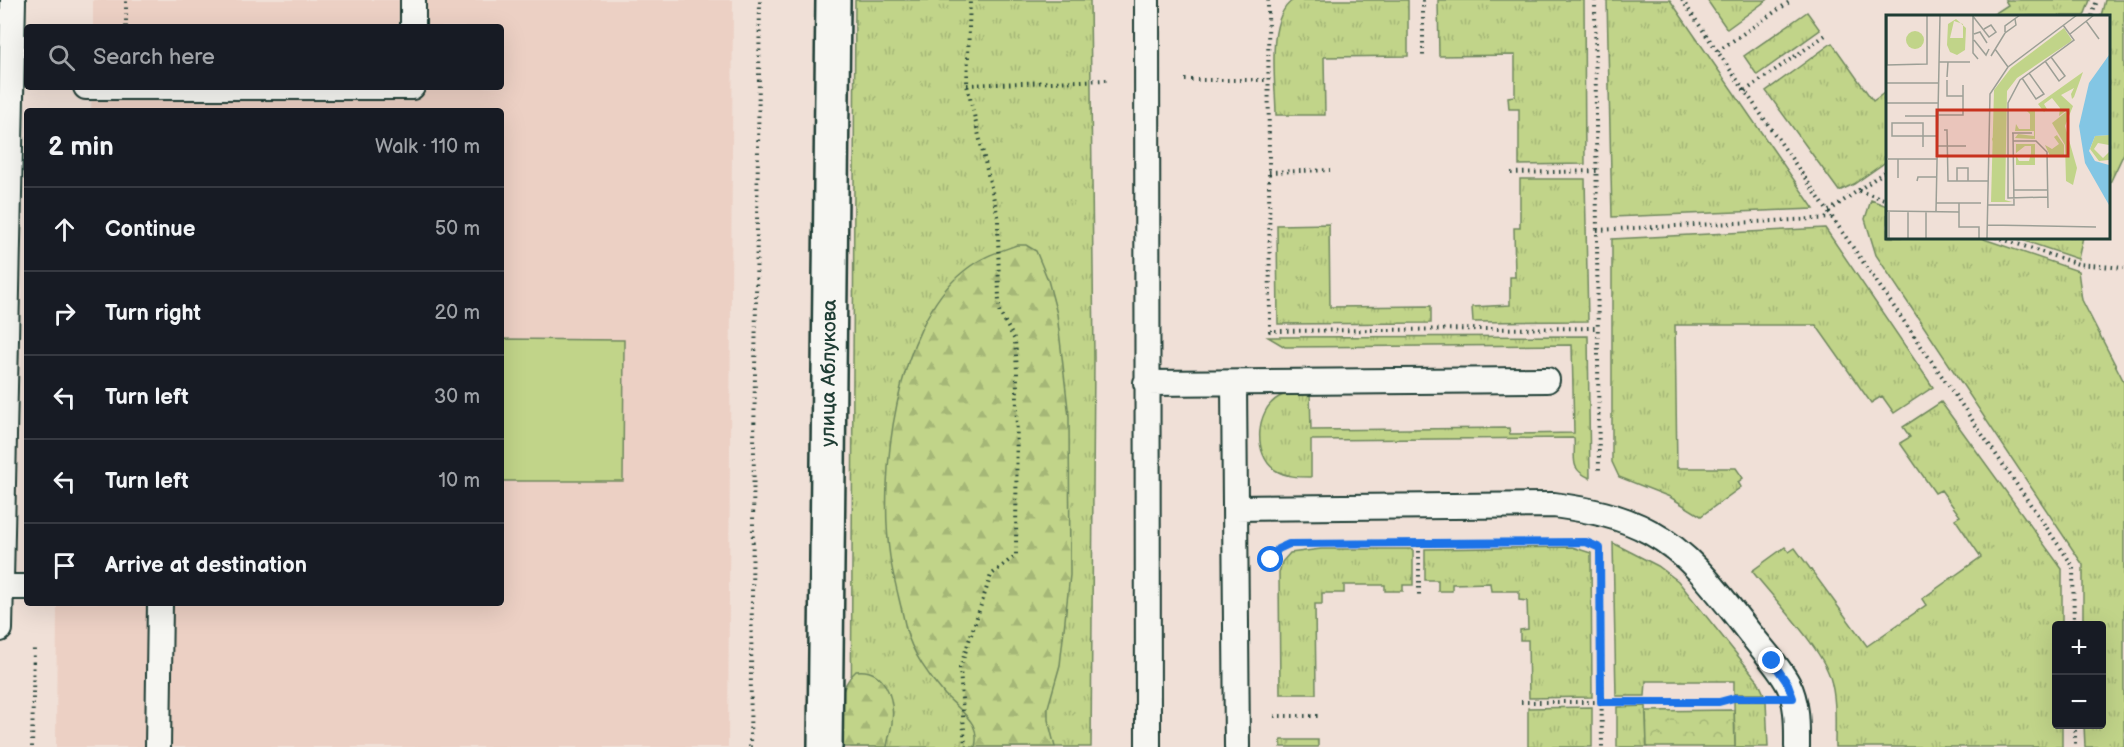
<!DOCTYPE html>
<html lang="en">
<head>
<meta charset="utf-8">
<style>
  :root { --surface:#171b24; --page:#20242c; --text:#f1f3f6; --muted:#9ea1a6; --line:#363941 }
  body { margin:0; font-family:"Balsamiq Sans",sans-serif; background:var(--page); color:var(--text) }
  .controls { position:absolute; right:18px; bottom:18px; display:grid; overflow:hidden; border-radius:6px; box-shadow:0 6px 24px #0002 }
  .controls button { width:54px; height:54px; display:grid; place-items:center; padding:0; border:0; border-bottom:2px solid var(--line); background:var(--surface); color:var(--text); font:30px sans-serif }
  .stop { position:absolute; width:18px; height:18px; margin:-14px; border:4px solid #1a73e8; border-radius:50%; background:#fff }
  .stop.end { background:#1a73e8; border-color:#fff; box-shadow:0 2px 6px #0008 }
  .list { margin:0; padding:0; list-style:none }
  h2 { display:flex; justify-content:space-between; align-items:center; height:78px; margin:0; padding:0 24px; font-size:26px }
  h2 small { font-size:20px; font-weight:400; color:var(--muted) }
  .list li { display:grid; grid-template-columns:39px 1fr auto; gap:18px; align-items:center; box-sizing:border-box; height:84px; padding:0 24px; border-top:2px solid var(--line) }
  .list b { display:block; font-size:22px; white-space:nowrap }
  .list em { font-size:20px; font-style:normal; color:var(--muted) }
  .icon { flex:none; width:33px; height:33px; fill:none; stroke:currentColor; stroke-width:2; stroke-linecap:round; stroke-linejoin:round }
  .map { position:relative; flex:none; width:2124px; height:747px; overflow:hidden }
  .search { position:absolute; background:var(--surface); box-shadow:0 6px 24px #0002; left:24px; top:24px; width:480px; height:66px; display:flex; align-items:center; gap:15px; box-sizing:border-box; padding:0 21px; border-radius:6px; color:var(--muted); font-size:22px }
  .panel { position:absolute; background:var(--surface); box-shadow:0 6px 24px #0002; left:24px; top:108px; width:480px; height:498px; border-radius:6px }
  .map>svg:first-child { display:block }
  .built { fill:#ecd0c4 }
  .grass { fill:url(#grass-tufts); stroke:#70885e; stroke-width:1.5 }
  .forest { fill:url(#forest-firs); stroke:#70885e; stroke-width:1.5 }
  .park { fill:url(#park-crowns); stroke:#70885e; stroke-width:1.5 }
  .garden { fill:#c1d489; stroke:#70885e; stroke-width:1.5 }
  .lines { fill:none; stroke-linecap:round; stroke-linejoin:round }
  .service-casing { stroke:#1f3d34; stroke-width:28 }
  .tertiary-casing { stroke:#1f3d34; stroke-width:38 }
  .path { stroke:#1f3d34; stroke-width:4; stroke-dasharray:1.5 4.5; stroke-linecap:butt }
  .service { stroke:#f6f6f2; stroke-width:24 }
  .tertiary { stroke:#f6f6f2; stroke-width:33 }
  .route { stroke:#1a73e8; stroke-width:8 }
  .labels { text-anchor:middle; dominant-baseline:central; stroke-width:4.5; stroke-linejoin:round; paint-order:stroke }
  .street-label { font-size:20px; fill:#1f3d34; stroke:#f6f6f2 }
  .inset-road { fill:none; stroke:#9c9f96; stroke-width:1.5 }
  .view { fill:#c8321e; fill-opacity:0.15; stroke:#c8321e; stroke-width:3 }
  .inset-edge { fill:none; stroke:#1f3d34; stroke-width:3 }
</style>
</head>
<body>
<div class="map">
<svg width="2124" height="747" viewBox="0 0 2124 747">
  <defs>
    <pattern id="grass-tufts" width="24" height="20" patternUnits="userSpaceOnUse" patternTransform="scale(1.5)"><rect width="24" height="20" fill="#c1d489"/><path d="M3 7l-1-3M5 7V3M7 7l1-3M15 17l-1-3M17 17v-4M19 17l1-3" fill="none" stroke="#a5b777"/></pattern>
    <pattern id="forest-firs" width="22" height="20" patternUnits="userSpaceOnUse" patternTransform="scale(1.5)"><rect width="22" height="20" fill="#c1d489"/><path d="M5 1l3.5 6h-7zM16 11l3.5 6h-7z" fill="#a5b777"/></pattern>
    <pattern id="park-crowns" width="20" height="18" patternUnits="userSpaceOnUse" patternTransform="scale(1.5)"><rect width="20" height="18" fill="#c1d489"/><path d="M2 6a3 3 0 1 1 6 0M12 15a3 3 0 1 1 6 0" fill="none" stroke="#a5b777"/></pattern>
  </defs>
  <rect width="100%" height="100%" fill="#f0e0d7"/>
  <filter id="ink" filterUnits="userSpaceOnUse"><feTurbulence type="fractalNoise" baseFrequency=".0167" numOctaves="2"/><feDisplacementMap in="SourceGraphic" scale="12" xChannelSelector="R" yChannelSelector="G"/><feConvolveMatrix kernelMatrix="1 2 1 2 8 2 1 2 1" color-interpolation-filters="sRGB"/></filter>
  <g filter="url(#ink)">
    <path class="built" d="M 93,0 L 733,0 L 728,747 L 56,747 L 57,603 L 501,603 L 501,111 L 91,111 L 92,87 L 501,87 L 501,27 L 93,27 Z"/>
    <path class="grass" d="M 855,0 L 1090,0 L 1094,358 L 1091,747 L 851,747 Z
      M 1293,0 L 1408,0 L 1408,56 L 1324,57 L 1325,115 L 1276,115 C 1276,84 1265,19 1293,0 Z
      M 1438,0 L 1584,0 L 1585,164 L 1519,165 L 1519,109 L 1509,109 L 1508,97 L 1515,96 L 1515,55 L 1439,56 Z
      M 1607,0 L 1670,0 L 1814,209 L 1612,217 Z
      M 1707,0 L 1767,0 L 1727,29 Z
      M 2005,0 L 2090,0 L 2084,16 L 1991,16 L 2008,5 Z
      M 2105,0 L 2124,0 L 2124,153 L 2108,187 L 2108,16 L 2101,16 Z
      M 1807,12 L 1820,30 L 1757,75 L 1744,56 Z
      M 1832,43 L 1873,101 L 1887,91 L 1887,161 L 1854,184 L 1839,191 L 1766,91 Z
      M 1520,179 L 1585,179 L 1588,321 L 1473,322 L 1472,307 L 1510,305 L 1510,277 L 1515,277 L 1514,228 L 1520,228 Z
      M 1871,200 L 1887,206 L 1887,237 L 1978,237 L 2078,271 L 2082,300 L 2124,382 L 2124,747 L 2085,747 L 2084,725 L 2102,724 L 2102,626 L 2083,625 L 2083,565 L 1876,255 L 1865,219 Z
      M 1329,224 L 1330,307 L 1431,306 L 1431,323 L 1278,324 L 1277,225 Z
      M 1825,228 L 1933,387 L 1894,413 L 1882,396 L 1871,403 L 1816,325 L 1675,325 L 1677,468 L 1736,468 L 1743,478 L 1738,482 L 1741,487 L 1701,516 L 1670,497 L 1619,477 L 1612,462 L 1612,239 Z
      M 2013,237 L 2083,237 L 2078,259 Z
      M 1588,336 L 1590,478 C 1568,469 1576,458 1574,438 L 1311,440 L 1311,477 C 1299,477 1286,477 1275,470 C 1253,455 1255,410 1279,397 C 1288,392 1299,392 1310,391 L 1311,430 L 1509,428 L 1510,434 L 1574,433 L 1572,345 L 1285,347 L 1268,337 Z
      M 1941,402 L 2062,569 L 2062,625 L 2056,626 L 2056,724 L 2062,725 L 2062,747 L 1835,747 C 1835,724 1837,699 1830,677 C 1820,646 1774,599 1752,571 L 1785,547 L 1789,552 L 1795,548 L 1867,646 L 1926,605 L 1922,599 L 1981,557 L 1955,519 L 1960,516 L 1941,490 L 1935,493 L 1900,443 L 1910,437 L 1903,427 Z
      M 1613,543 L 1658,566 L 1678,581 L 1758,681 L 1764,694 L 1734,694 L 1734,681 L 1646,681 L 1645,696 L 1616,696 Z
      M 1572,547 L 1591,553 L 1592,697 L 1529,698 L 1528,640 L 1520,640 L 1520,630 L 1528,629 L 1527,601 L 1519,600 L 1519,591 L 1491,591 L 1490,583 L 1452,584 L 1452,591 L 1438,591 L 1438,580 L 1425,580 L 1425,549 Z
      M 1413,549 L 1413,585 L 1403,585 L 1403,591 L 1385,591 L 1385,585 L 1344,585 L 1344,593 L 1322,593 L 1322,604 L 1315,604 L 1316,694 L 1280,694 L 1279,573 L 1282,562 L 1290,553 L 1321,549 Z
      M 1734,701 L 1766,701 L 1768,747 L 1735,747 Z
      M 1646,706 L 1647,747 L 1617,747 L 1617,707 Z
      M 1592,707 L 1592,747 L 1528,747 L 1528,708 Z
      M 1281,740 L 1318,740 L 1318,747 L 1281,747 Z"/>
    <path class="forest" d="M 1017,245 L 1026,245 L 1036,251 L 1048,280 L 1057,314 L 1069,417 L 1070,575 L 1060,665 L 1048,707 L 1048,720 L 1055,747 L 975,747 C 977,739 977,733 973,725 C 967,714 954,704 945,695 C 930,678 911,651 906,629 C 901,605 894,581 890,557 C 878,476 896,325 964,271 C 981,257 997,252 1017,245 Z
      M 856,671 C 885,667 895,699 892,723 C 891,731 888,739 887,747 L 840,747 C 840,721 835,689 856,671 Z"/>
    <path class="park" d="M 1734,710 L 1735,747 L 1647,747 L 1646,711 Z"/>
    <path class="garden" d="M 501,339 L 624,340 L 623,481 L 501,481 Z"/>
    <g class="lines">
      <defs>
        <path id="service" d="M 1147,0 L 1148,747
          M 413,27 L 413,0
          M 86,87 L 412,87
          M 1146,383 L 1547,380
          M 1234,383 L 1237,747
          M 1235,508 L 1554,505 C 1589,510 1619,515 1650,532 C 1694,556 1722,598 1752,636 C 1764,651 1779,667 1788,684 C 1798,703 1797,726 1797,747
          M 1,587 L 27,587
          M 0,629 L 13,0
          M 158,747 L 160,603"/>
        <g id="tertiary">
          <path id="s1" d="M 825,747 L 833,0"/>
        </g>
      </defs>
      <use href="#service" class="service-casing"/>
      <use href="#tertiary" class="tertiary-casing"/>
      <path class="path" d="M 1268,0 L 1270,331 L 1597,328
        M 1423,0 L 1423,58
        M 1595,0 L 1599,474
        M 1682,0 L 2073,566 L 2074,626
        M 2092,16 L 2097,0
        M 126,27 L 126,0
        M 1718,51 L 1792,0
        M 1185,80 L 1268,80
        M 967,85 L 1108,80
        M 1745,91 L 1827,34
        M 1269,172 L 1330,170
        M 1511,173 L 1597,171
        M 1859,191 L 1887,200
        M 1829,211 L 1887,170
        M 1597,230 L 1833,218
        M 1996,237 L 2078,264 L 2124,268
        M 1419,545 L 1419,599
        M 1600,553 L 1602,747
        M 1521,702 L 1719,702 L 1734,698 L 1753,698
        M 1274,716 L 1321,716
        M 2075,724 L 2075,747
        M 32,747 L 34,646
        M 750,747 L 760,0
        M 965,747 L 960,668 L 991,575 L 1016,555 L 1017,371 L 1015,340 L 999,311 L 998,217 L 967,85 L 970,0"/>
      <use href="#service" class="service"/>
      <use href="#tertiary" class="tertiary"/>
    </g>
  </g>
  <g class="lines" filter="url(#ink)">
    <path class="route" d="M 1271,560 L 1278,549 L 1289,544 L 1586,542 L 1600,548 L 1601,702 L 1719,702 L 1734,698 L 1793,698 L 1788,684 L 1772,661"/>
  </g>
  <g class="labels">
    <g class="street-label">
      <text stroke="none"><textPath href="#s1" startOffset="374">улица Аблукова</textPath></text>
    </g>
  </g>
  <g transform="translate(1886 15)">
    <rect width="224" height="224" fill="#f0e0d7"/>
    <path d="M 178,13 L 186,25 L 184,27 L 131,63 L 121,76 L 119,185 L 126,187 L 105,187 L 108,75 L 125,53 ZM 197,57 L 188,82 L 186,84 L 185,79 L 188,73 L 175,80 L 187,91 L 179,111 L 191,153 L 187,170 L 180,166 L 179,130 L 166,108 L 180,97 L 181,95 L 173,101 L 174,93 L 166,83 L 158,89 L 161,94 L 158,97 L 152,89 ZM 140,95 L 149,95 L 149,124 L 129,123 L 132,119 L 148,121 L 148,116 L 129,116 L 130,109 L 133,114 L 144,114 L 144,99 ZM 171,120 L 178,130 L 178,141 L 164,141 L 159,130 L 166,134 L 173,129 L 168,122 ZM 149,129 L 149,150 L 130,150 L 130,140 L 133,146 L 143,146 L 145,138 L 145,131 L 139,131 L 130,138 L 130,129 Z" fill="#c1d489"/>
    <path d="M 114,110 L 117,130 L 113,144 L 106,124 ZM 223,120 L 223,130 L 212,128 L 208,134 L 217,143 L 223,137 L 223,145 L 213,146 L 204,134 L 209,121 Z" fill="#c1d489"/>
    <path d="M20 25a9 9 0 1 1 18 0a9 9 0 1 1-18 0Z" fill="#c1d489"/>
    <path d="M 70,4 L 80,13 L 79,35 L 71,40 L 64,37 L 61,30 L 62,9 ZM 68,6 L 77,9 L 77,23 L 64,23 Z" fill="#c1d489" fill-rule="evenodd"/>
    <path d="M 223,40 L 223,120 L 209,121 L 203,136 L 209,146 L 223,150 L 223,190 L 199,148 L 193,111 L 203,68 Z" fill="#83c6e4"/>
    <path class="inset-road" d="M 1,0 L 1,50M 86,0 L 103,22 L 110,17 L 105,10 L 98,14M 87,2 L 87,38 L 92,44M 200,6 L 213,24M 119,17 L 119,11 L 134,0M 88,19 L 94,17 L 101,28M 184,19 L 208,0M 88,25 L 100,40 L 103,34M 109,34 L 122,52M 105,41 L 119,18 L 130,10 L 129,4M 159,46 L 173,66 L 179,61 L 165,42M 53,47 L 62,47 L 61,62M 62,47 L 84,47M 0,50 L 41,49 L 41,0M 136,63 L 150,84 L 158,79 L 143,58M 61,65 L 61,81 L 77,81M 0,68 L 53,68M 0,88 L 52,88M 52,100 L 77,100 L 77,70M 19,101 L 52,101M 58,115 L 61,115 L 62,166 L 102,166M 126,118 L 146,118M 127,126 L 150,126 L 161,137 L 162,193M 51,131 L 80,131M 37,132 L 37,108 L 6,108 L 6,121 L 52,121M 2,144 L 51,144M 12,144 L 12,163M 31,166 L 32,162 L 51,162M 71,166 L 71,153 L 82,153 L 82,166M 128,175 L 162,175M 162,182 L 122,183 L 122,88 L 134,65 L 188,25 L 177,10M 50,188 L 73,188 L 73,212 L 93,212 L 93,223M 73,188 L 95,188M 102,190 L 128,190 L 127,118M 0,196 L 73,197M 22,196 L 22,223M 40,196 L 40,223M 50,196 L 54,0M 101,210 L 210,212M 3,223 L 3,196M 101,223 L 104,79 L 122,52 L 191,0"/>
    <path class="view" d="M 51,95 L 182,95 L 182,141 L 51,141 Z"/>
    <rect width="224" height="224" class="inset-edge"/>
  </g>
</svg>
<div class="controls">
<button>+</button>
<button>−</button>
</div>
<div class="stop" style="left:1271px;top:560px"></div>
<div class="stop end" style="left:1772px;top:661px"></div>
<div class="search"><svg class="icon" aria-label="search" viewBox="0 0 24 24"><circle cx="10" cy="10" r="6"/><path d="M15 15l6 6"/></svg>Search here</div>
<section class="panel">
<h2>2 min<small>Walk · 110 m</small></h2>
<ul class="list">
<li><svg class="icon" aria-label="ahead" viewBox="0 0 24 24"><path d="M12 20V5M6 11l6-6 6 6"/></svg><div><b>Continue</b></div><em>50 m</em></li>
<li><svg class="icon" aria-label="right" viewBox="0 0 24 24"><path d="M7 20v-9h11M14 6l5 5-5 5"/></svg><div><b>Turn right</b></div><em>20 m</em></li>
<li><svg class="icon" aria-label="left" viewBox="0 0 24 24"><path d="M17 20v-9H6M10 6l-5 5 5 5"/></svg><div><b>Turn left</b></div><em>30 m</em></li>
<li><svg class="icon" aria-label="left" viewBox="0 0 24 24"><path d="M17 20v-9H6M10 6l-5 5 5 5"/></svg><div><b>Turn left</b></div><em>10 m</em></li>
<li><svg class="icon" aria-label="arrive" viewBox="0 0 24 24"><path d="M6 21V4h12l-3 4 3 4H6"/></svg><div><b>Arrive at destination</b></div></li>
</ul>
</section>
</div>
</body>
</html>
